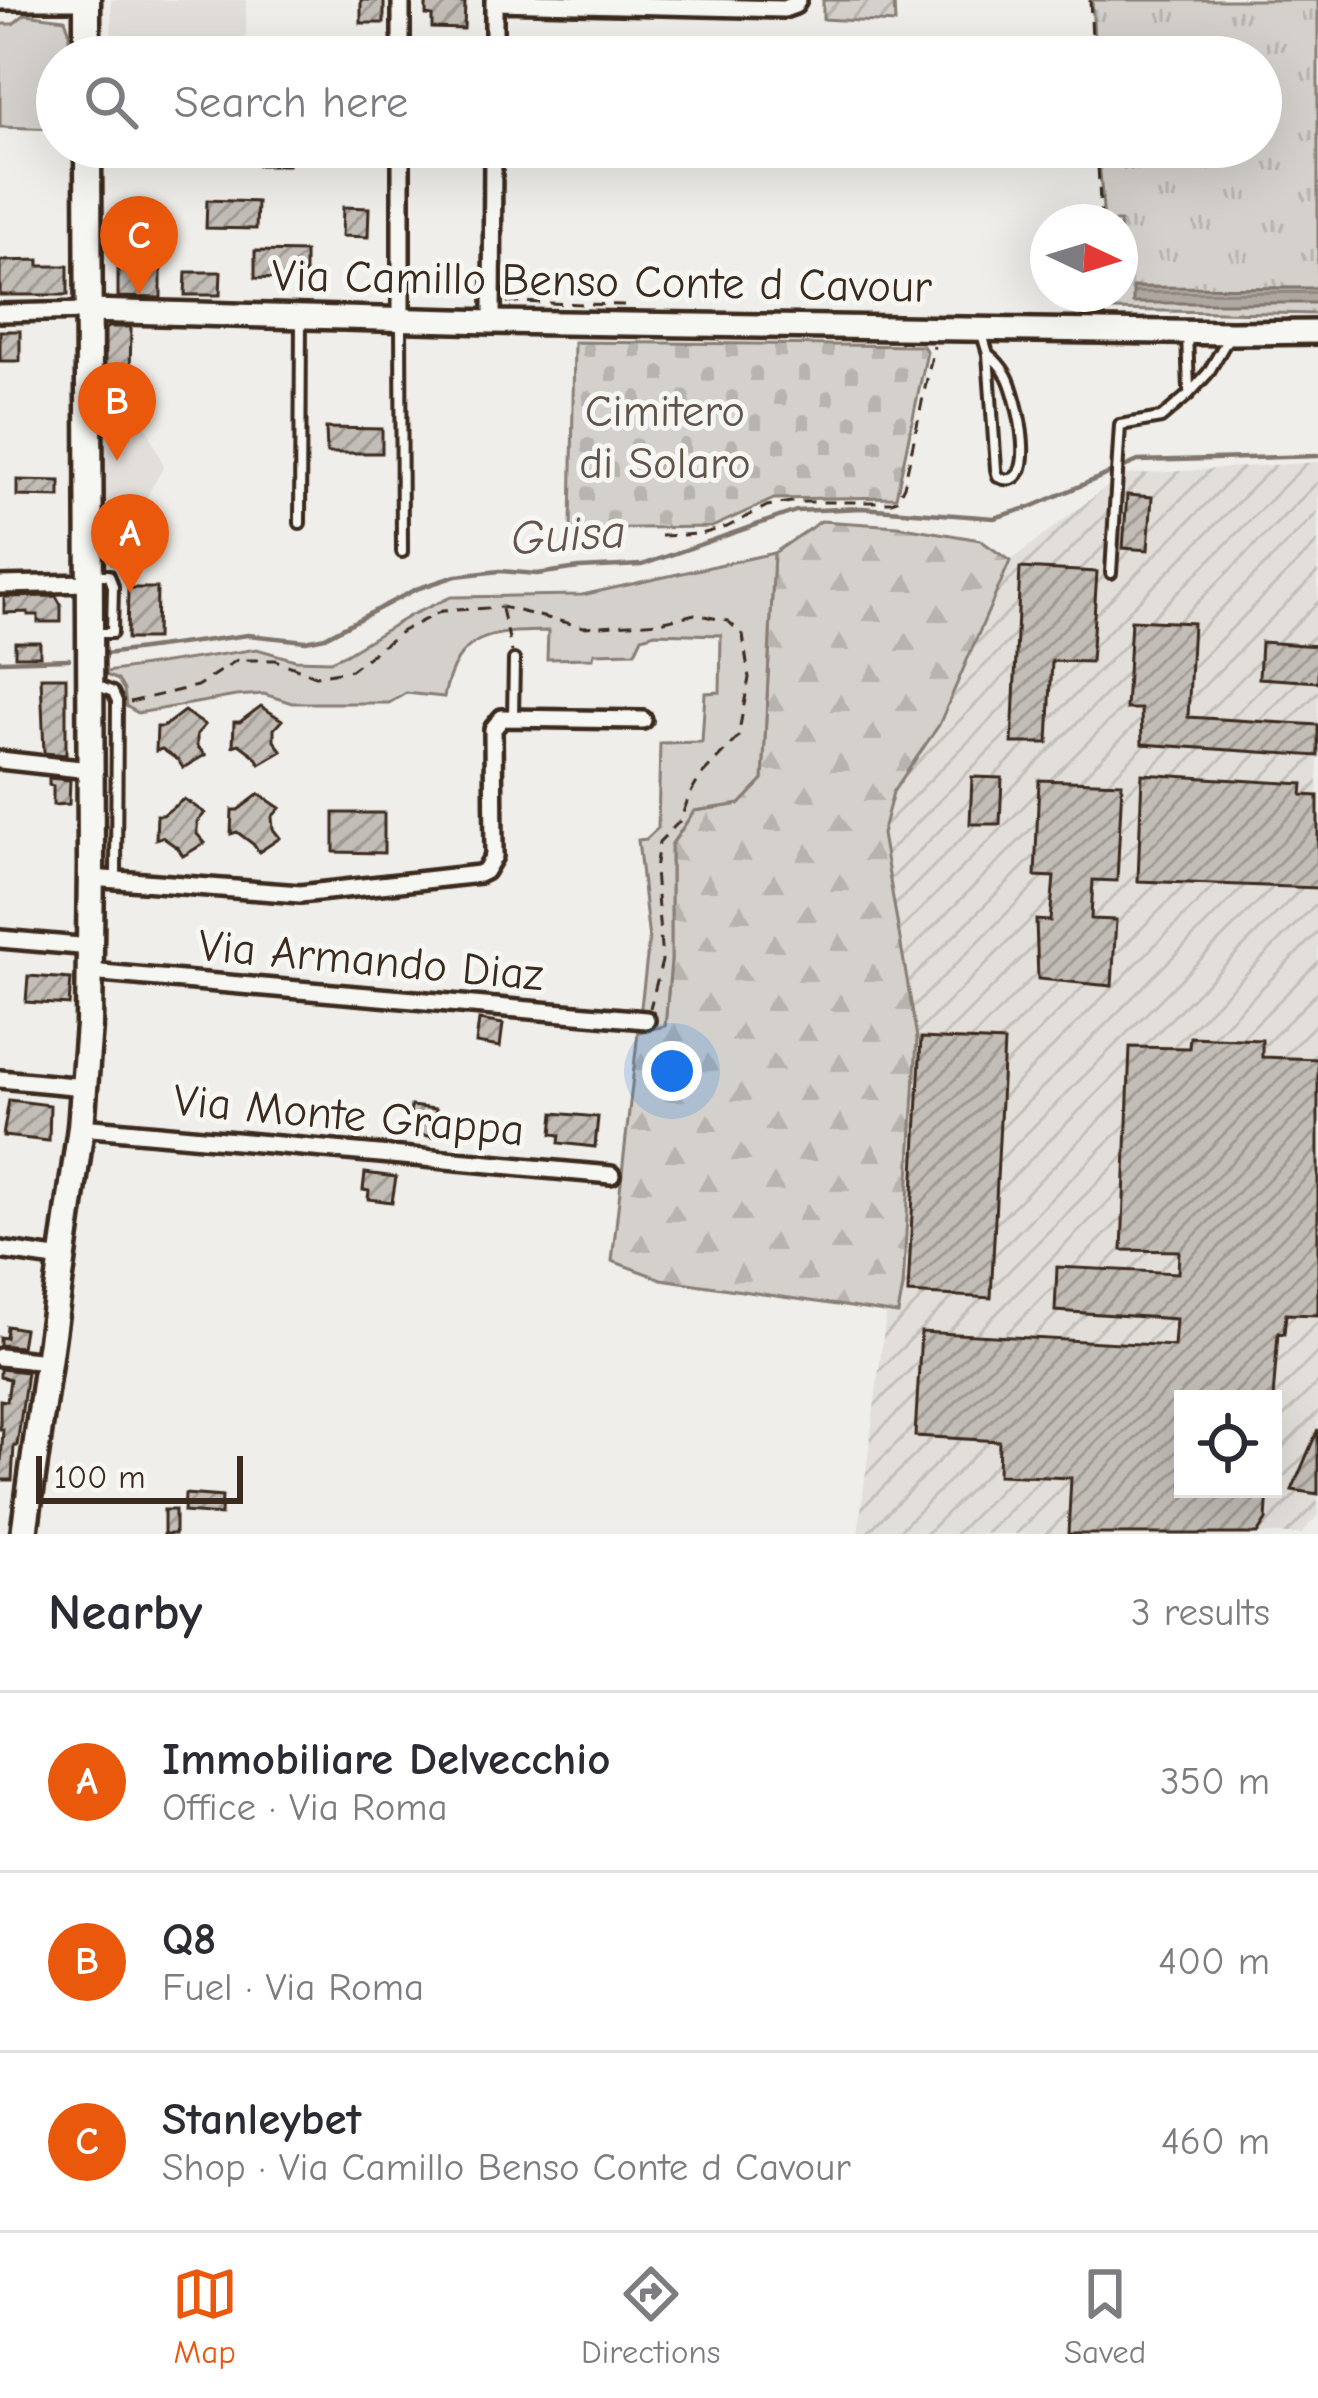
<!DOCTYPE html>
<html lang="en">
<head>
<meta charset="utf-8">
<style>
  :root { --surface:#fff; --page:#f2f2f3; --text:#2b2b33; --muted:#7c7c81; --line:#e1e1e2; --accent:#ea580c }
  body { margin:0; font-family:"Comic Neue",sans-serif; background:var(--page); color:var(--text) }
  .controls { position:absolute; right:36px; bottom:36px; display:grid; overflow:hidden; border-radius:0px; box-shadow:0 12px 48px #0002 }
  .controls button { width:108px; height:108px; display:grid; place-items:center; padding:0; border:0; border-bottom:3px solid var(--line); background:var(--surface); color:var(--text); font:60px sans-serif }
  .compass { position:absolute; left:1030px; top:204px; width:108px; height:108px; border-radius:50%; background:var(--surface); box-shadow:0 12px 48px #0002; rotate:94deg }
  .scale { position:absolute; left:36px; bottom:30px; width:207px; box-sizing:border-box; padding-left:12px; border:6px solid #3b2a1e; border-top:0; font-size:33px; line-height:42px; white-space:nowrap; color:#3b2a1e; -webkit-text-stroke:9px #f6f6f2; paint-order:stroke }
  .you { position:absolute; left:672px; top:1071px; width:42px; height:42px; margin:-30px; border:9px solid #fff; border-radius:50%; background:#1a73e8; box-shadow:0 0 0 18px #1a73e833 }
  .badge { display:grid; place-items:center; width:78px; height:78px; border-radius:50%; background:var(--accent); color:#fff; font-size:39px; font-weight:700 }
  .pin { position:absolute; translate:-50% -99px; filter:drop-shadow(0 3px 6px #0008) }
  .pin::after { content:''; position:absolute; top:63px; width:42px; height:36px; background:inherit; clip-path:polygon(0 0,100% 0,50% 100%) }
  .list { margin:0; padding:0; list-style:none }
  h2 { display:flex; justify-content:space-between; align-items:center; height:156px; margin:0; padding:0 48px; font-size:51px }
  h2 small { font-size:39px; font-weight:400; color:var(--muted) }
  .list li { display:grid; grid-template-columns:78px 1fr auto; gap:36px; align-items:center; box-sizing:border-box; height:180px; padding:0 48px; border-top:3px solid var(--line) }
  .list b { display:block; font-size:45px; white-space:nowrap }
  .list p { margin:0; font-size:39px; white-space:nowrap; color:var(--muted) }
  .list em { font-size:39px; font-style:normal; color:var(--muted) }
  .icon { flex:none; width:66px; height:66px; fill:none; stroke:currentColor; stroke-width:2; stroke-linecap:round; stroke-linejoin:round }
  .map { position:relative; flex:none; width:1318px; height:1534px; overflow:hidden }
  .search { position:absolute; background:var(--surface); box-shadow:0 12px 48px #0002; left:36px; right:36px; top:36px; height:132px; display:flex; align-items:center; gap:30px; box-sizing:border-box; padding:0 42px; border-radius:66px; color:var(--muted); font-size:45px }
  .sheet { height:696px; background:var(--surface) }
  nav { display:flex; justify-content:space-around; align-items:center; box-sizing:border-box; height:168px; border-top:3px solid var(--line); background:var(--surface); font-size:33px; color:var(--muted) }
  nav a { display:grid; justify-items:center; gap:6px }
  nav .on { color:var(--accent) }
  .map>svg:first-child { display:block }
  .built { fill:#e2dfdb }
  .industrial { fill:url(#industrial-furrows); fill-rule:evenodd }
  .grass { fill:url(#grass-tufts); stroke:#887e75; stroke-width:3 }
  .forest { fill:url(#forest-firs); stroke:#887e75; stroke-width:3 }
  .cemetery { fill:url(#cemetery-stones); stroke:#887e75; stroke-width:3 }
  .park { fill:#d4d1cc; stroke:#887e75; stroke-width:3 }
  .garden { fill:url(#garden-furrows); stroke:#887e75; stroke-width:3 }
  .water { fill:url(#water-rules); stroke:#81766d; stroke-width:3 }
  .lines { fill:none; stroke-linecap:round; stroke-linejoin:round }
  .stream { stroke:#81766d; stroke-width:4.5 }
  .building { fill:url(#building-hatch); stroke:#3b2a1e; stroke-width:3 }
  .lane-casing { stroke:#3b2a1e; stroke-width:16 }
  .street-casing { stroke:#3b2a1e; stroke-width:24 }
  .secondary-casing { stroke:#3b2a1e; stroke-width:30 }
  .primary-casing { stroke:#3b2a1e; stroke-width:33 }
  .path { stroke:#3b2a1e; stroke-width:3; stroke-dasharray:12 9; stroke-linecap:butt }
  .lane { stroke:#f6f6f2; stroke-width:8 }
  .street { stroke:#f6f6f2; stroke-width:15 }
  .secondary { stroke:#f6f6f2; stroke-width:21 }
  .primary { stroke:#f6f6f2; stroke-width:24 }
  .labels { text-anchor:middle; dominant-baseline:central; stroke-width:10; stroke-linejoin:round; paint-order:stroke }
  .street-label { font-size:45px; fill:#3b2a1e; stroke:#f6f6f2 }
  .park-label { font-size:45px; fill:#61544a; stroke:#f6f6f2 }
  .water-label { font-size:48px; font-style:italic; fill:#64564c; stroke:#f6f6f2 }
</style>
</head>
<body>
<div class="map">
<svg width="1318" height="1534" viewBox="0 0 1318 1534">
  <defs>
    <pattern id="industrial-furrows" width="10" height="10" patternUnits="userSpaceOnUse" patternTransform="scale(3)"><rect width="10" height="10" fill="#e2dfdb"/><path d="M-1 1l2-2M0 10L10 0M9 11l2-2" fill="none" stroke="#c3c0bc"/></pattern>
    <pattern id="grass-tufts" width="24" height="20" patternUnits="userSpaceOnUse" patternTransform="scale(3)"><rect width="24" height="20" fill="#d4d1cc"/><path d="M3 7l-1-3M5 7V3M7 7l1-3M15 17l-1-3M17 17v-4M19 17l1-3" fill="none" stroke="#b7b4af"/></pattern>
    <pattern id="forest-firs" width="22" height="20" patternUnits="userSpaceOnUse" patternTransform="scale(3)"><rect width="22" height="20" fill="#d4d1cc"/><path d="M5 1l3.5 6h-7zM16 11l3.5 6h-7z" fill="#b7b4af"/></pattern>
    <pattern id="cemetery-stones" width="16" height="16" patternUnits="userSpaceOnUse" patternTransform="scale(3)"><rect width="16" height="16" fill="#d4d1cc"/><path d="M2 7V4a2 2 0 0 1 4 0v3zM10 15v-3a2 2 0 0 1 4 0v3z" fill="#b7b4af"/></pattern>
    <pattern id="garden-furrows" width="10" height="10" patternUnits="userSpaceOnUse" patternTransform="scale(3)"><rect width="10" height="10" fill="#d4d1cc"/><path d="M-1 1l2-2M0 10L10 0M9 11l2-2" fill="none" stroke="#b7b4af"/></pattern>
    <pattern id="water-rules" width="6" height="5" patternUnits="userSpaceOnUse" patternTransform="scale(3)"><rect width="6" height="5" fill="#afa8a1"/><path d="M0 2.5h6" fill="none" stroke="#908983"/></pattern>
    <pattern id="building-hatch" width="6" height="6" patternUnits="userSpaceOnUse" patternTransform="scale(3)"><rect width="6" height="6" fill="#c2bdb7"/><path d="M-1 1l2-2M0 6l6-6M5 7l2-2" fill="none" stroke="#9f9a94"/></pattern>
  </defs>
  <rect width="100%" height="100%" fill="#efeeea"/>
  <filter id="ink" filterUnits="userSpaceOnUse"><feTurbulence type="fractalNoise" baseFrequency=".00833" numOctaves="2"/><feDisplacementMap in="SourceGraphic" scale="24" xChannelSelector="R" yChannelSelector="G"/><feConvolveMatrix kernelMatrix="1 2 1 2 8 2 1 2 1" color-interpolation-filters="sRGB"/></filter>
  <g filter="url(#ink)">
    <path class="built" d="M 111,0 L 246,0 L 246,57 L 112,57 Z
      M 145,424 L 164,466 L 140,509 L 101,511 L 99,426 Z"/>
    <path class="industrial" d="M 1318,462 L 1318,1514 L 1302,1534 L 858,1534 L 886,1314 L 898,1314 L 903,1287 L 917,1038 L 882,834 L 893,792 L 939,725 L 1010,561 L 1122,475 ZM 1183,1399 L 1273,1399 L 1273,1489 L 1183,1489 Z"/>
    <path class="grass" d="M 1092,0 L 1318,0 L 1318,314 L 1111,310 L 1110,294 L 1120,294 L 1120,222 L 1104,222 L 1098,147 L 1261,147 L 1261,57 L 1095,57 Z"/>
    <path class="forest" d="M 821,521 L 898,526 L 980,540 L 1010,561 L 939,725 L 893,792 L 882,834 L 917,1038 L 903,1287 L 898,1314 L 661,1279 L 612,1261 L 638,1032 L 665,1025 L 671,961 L 671,846 L 694,811 L 740,804 L 763,780 L 774,553 Z"/>
    <path class="cemetery" d="M 574,342 L 923,346 L 927,352 L 896,497 L 774,499 L 712,527 L 571,529 Z"/>
    <path class="park" d="M 25,14 L 65,19 L 69,30 L 69,57 L 57,57 L 57,129 L 0,127 L 0,24 L 13,24 Z
      M 774,553 L 763,780 L 740,804 L 694,811 L 671,845 L 671,961 L 665,1026 L 638,1032 L 649,940 L 638,840 L 646,839 L 658,828 L 660,743 L 702,742 L 705,693 L 720,692 L 721,635 L 655,633 L 642,637 L 635,652 L 594,653 L 593,658 L 547,659 L 548,631 C 491,632 457,632 444,697 L 406,693 L 389,703 L 292,703 L 264,694 L 236,696 L 138,713 L 126,706 L 124,690 L 118,680 L 106,675 L 106,672 L 257,649 L 295,660 L 330,661 L 346,654 L 411,615 L 451,597 L 582,595 Z"/>
    <path class="garden" d="M 823,0 L 894,0 L 895,23 L 823,19 Z"/>
    <path class="water" d="M 1133,287 L 1318,288 L 1318,303 L 1133,303 Z"/>
    <g class="lines">
      <path class="stream" d="M 105,654 L 248,635 L 306,641 L 325,637 L 416,589 L 456,576 L 500,571 L 537,574 L 579,568 L 642,565 L 796,511 L 862,508 L 994,518 L 1031,507 L 1138,461 L 1318,456
        M 0,661 L 69,659"/>
    </g>
    <path class="building" d="M 361,0 L 384,0 L 384,23 L 361,23 Z
      M 426,2 L 465,3 L 464,29 L 432,28 L 432,16 L 426,15 Z
      M 132,147 L 171,147 L 171,158 L 132,159 Z
      M 243,147 L 288,147 L 288,165 L 258,165 L 258,162 L 243,162 Z
      M 207,200 L 257,202 L 256,229 L 206,228 Z
      M 343,207 L 369,208 L 368,237 L 342,236 Z
      M 112,213 L 133,213 L 133,232 L 129,232 L 129,265 L 161,265 L 161,298 L 118,297 L 118,249 L 112,249 Z
      M 255,251 L 305,252 L 305,280 L 255,278 Z
      M 39,260 L 39,266 L 68,266 L 68,295 L 0,295 L 0,261 Z
      M 186,272 L 221,272 L 220,295 L 185,295 Z
      M 108,327 L 131,327 L 130,377 L 119,377 L 119,384 L 105,384 L 105,329 Z
      M 0,331 L 20,331 L 20,361 L 0,361 Z
      M 326,428 L 382,429 L 382,453 L 327,453 Z
      M 17,480 L 60,481 L 60,497 L 17,496 Z
      M 1127,495 L 1152,497 L 1148,550 L 1123,548 Z
      M 129,511 L 131,537 L 144,536 L 145,562 L 112,563 L 109,512 Z
      M 1020,568 L 1097,572 L 1091,662 L 1052,661 L 1048,743 L 1012,743 Z
      M 128,588 L 157,588 L 156,639 L 127,639 Z
      M 56,596 L 61,605 L 61,622 L 38,622 L 38,615 L 28,615 L 28,612 L 4,613 L 4,597 Z
      M 1131,620 L 1193,623 L 1188,717 L 1318,725 L 1318,756 L 1142,744 L 1141,709 L 1126,709 Z
      M 15,642 L 40,642 L 40,656 L 15,656 Z
      M 1261,642 L 1318,646 L 1318,682 L 1259,678 Z
      M 41,677 L 66,677 L 66,755 L 44,753 Z
      M 261,706 L 282,720 L 274,729 L 274,741 L 282,751 L 260,764 L 255,756 L 239,744 L 233,746 L 234,722 L 240,722 Z
      M 184,711 L 205,725 L 197,734 L 197,746 L 205,755 L 183,768 L 178,760 L 162,749 L 156,751 L 157,727 L 163,727 Z
      M 1142,774 L 1303,784 L 1302,795 L 1318,796 L 1318,888 L 1138,881 Z
      M 972,777 L 1002,778 L 1000,824 L 970,824 Z
      M 49,778 L 70,780 L 69,804 L 53,805 L 53,786 L 49,785 Z
      M 1039,780 L 1122,783 L 1117,881 L 1093,880 L 1091,919 L 1116,920 L 1112,986 L 1038,979 L 1036,920 L 1050,921 L 1054,877 L 1035,876 Z
      M 259,794 L 280,808 L 272,817 L 273,829 L 280,838 L 259,852 L 253,844 L 237,832 L 231,834 L 232,810 L 238,810 Z
      M 184,799 L 205,813 L 197,822 L 197,834 L 205,843 L 183,856 L 178,848 L 162,837 L 156,839 L 157,815 L 163,815 Z
      M 334,813 L 384,813 L 384,853 L 334,852 Z
      M 28,976 L 71,979 L 69,1005 L 26,1002 Z
      M 479,1020 L 503,1024 L 500,1047 L 476,1043 Z
      M 1190,1037 L 1262,1040 L 1262,1057 L 1318,1059 L 1318,1315 L 1286,1314 L 1284,1334 L 1278,1333 L 1273,1399 L 1183,1399 L 1183,1489 L 1268,1489 L 1266,1520 L 1257,1534 L 1068,1534 L 1071,1478 L 998,1475 L 999,1441 L 915,1436 L 921,1332 L 1174,1346 L 1176,1319 L 1055,1311 L 1057,1267 L 1178,1273 L 1179,1251 L 1122,1250 L 1130,1047 L 1189,1048 Z
      M 921,1038 L 1004,1042 L 991,1298 L 908,1293 Z
      M 9,1100 L 50,1105 L 49,1141 L 3,1136 Z
      M 411,1106 L 436,1109 L 432,1137 L 408,1131 Z
      M 554,1113 L 598,1117 L 595,1147 L 559,1143 L 560,1135 L 552,1134 Z
      M 365,1173 L 396,1177 L 392,1202 L 368,1199 L 369,1191 L 363,1190 Z
      M 7,1326 L 24,1329 L 21,1347 L 0,1345 L 0,1337 L 6,1338 Z
      M 0,1369 L 27,1372 L 17,1446 L 14,1446 L 12,1480 L 0,1480 L 3,1429 L 0,1429 L 0,1400 L 7,1401 L 10,1379 L 0,1377 Z
      M 1318,1429 L 1318,1494 L 1292,1490 Z
      M 185,1494 L 222,1497 L 221,1515 L 184,1512 Z
      M 164,1510 L 175,1510 L 175,1534 L 164,1534 Z"/>
    <g class="lines">
      <defs>
        <path id="lane" d="M 401,321 L 402,552
          M 1187,333 L 1189,390
          M 982,334 L 988,354 L 996,469 L 998,477 C 1042,496 1017,395 1007,376 C 1002,367 996,360 988,354
          M 300,523 L 301,317
          M 1111,573 L 1120,425 L 1161,418 L 1188,395 L 1208,373 L 1230,335
          M 96,575 L 109,575 L 113,586 L 112,633 L 97,633
          M 94,684 L 113,692 L 117,701 L 116,877
          M 513,717 L 514,660"/>
        <path id="street" d="M 401,0 L 401,57
          M 0,1 L 87,1
          M 494,2 L 784,9 L 795,5 L 798,0
          M 494,57 L 494,0
          M 401,147 L 401,319
          M 0,313 L 89,311
          M 492,322 L 493,147
          M 0,585 L 89,583
          M 0,760 L 89,770
          M 91,878 L 300,894 L 479,874 L 485,871 L 494,856 L 493,729 L 502,718 L 643,720
          M 0,939 L 91,947
          M 90,972 L 646,1020
          M 0,1079 L 84,1087
          M 81,1127 L 611,1175
          M 0,1250 L 62,1259
          M 0,1357 L 47,1362"/>
        <path id="secondary" d="M 89,311 L 492,322 L 1231,333 L 1318,332"/>
        <path id="primary" d="M 87,0 L 87,57
          M 24,1534 L 81,1127 L 89,1025 L 91,865 L 88,147"/>
      </defs>
      <use href="#lane" class="lane-casing"/>
      <use href="#street" class="street-casing"/>
      <use href="#secondary" class="secondary-casing"/>
      <use href="#primary" class="primary-casing"/>
      <path class="path" d="M 1090,0 L 1093,57
        M 1097,147 L 1101,222
        M 1104,294 L 1105,316
        M 507,302 L 624,305
        M 661,536 L 701,534 L 727,527 L 767,506 L 791,502 L 891,502 L 897,500 L 904,486 L 934,346
        M 502,609 L 512,652
        M 130,702 L 197,686 L 237,660 L 275,660 L 316,676 L 351,670 L 402,631 L 442,611 L 502,607 L 584,627 L 660,622 L 695,614 L 728,621 L 743,635 L 749,678 L 738,737 L 701,776 L 690,794 L 680,821 L 659,842 L 655,870 L 662,961 L 650,1008"/>
      <use href="#lane" class="lane"/>
      <use href="#street" class="street"/>
      <use href="#secondary" class="secondary"/>
      <use href="#primary" class="primary"/>
    </g>
  </g>
  <g class="labels">
    <g class="street-label">
      <text transform="translate(602 281) rotate(1)">Via Camillo Benso Conte d Cavour</text>
      <text transform="translate(371 960) rotate(5)">Via Armando Diaz</text>
      <text transform="translate(349 1115) rotate(5)">Via Monte Grappa</text>
    </g>
    <g class="park-label">
      <text x="665" y="411">Cimitero<tspan x="665" dy="52">di Solaro</tspan></text>
    </g>
    <g class="water-label">
      <text transform="translate(568 535) rotate(-4)">Guisa</text>
    </g>
  </g>
</svg>
<div class="controls">
<button><svg class="icon" aria-label="locate" viewBox="0 0 24 24"><circle cx="12" cy="12" r="6"/><path d="M12 2v4M12 18v4M2 12h4M18 12h4"/></svg></button>
</div>
<svg class="compass" viewBox="-18 -18 36 36"><path d="M0-13l5 13h-10z" fill="#e53935"/><path d="M0 13l5-13h-10z" fill="#7c7c81"/></svg>
<div class="scale">100 m</div>
<div class="you"></div>
<div class="pin badge" style="left:130px;top:593px">A</div>
<div class="pin badge" style="left:117px;top:461px">B</div>
<div class="pin badge" style="left:139px;top:295px">C</div>
<div class="search"><svg class="icon" aria-label="search" viewBox="0 0 24 24"><circle cx="10" cy="10" r="6"/><path d="M15 15l6 6"/></svg>Search here</div>
</div>
<section class="sheet">
<h2>Nearby<small>3 results</small></h2>
<ul class="list">
<li><span class="badge">A</span><div><b>Immobiliare Delvecchio</b><p>Office · Via Roma</p></div><em>350 m</em></li>
<li><span class="badge">B</span><div><b>Q8</b><p>Fuel · Via Roma</p></div><em>400 m</em></li>
<li><span class="badge">C</span><div><b>Stanleybet</b><p>Shop · Via Camillo Benso Conte d Cavour</p></div><em>460 m</em></li>
</ul>
</section>
<nav>
<a class="on"><svg class="icon" aria-label="map" viewBox="0 0 24 24"><path d="M3 6l6-2 6 2 6-2v14l-6 2-6-2-6 2zM9 4v14M15 6v14"/></svg>Map</a>
<a><svg class="icon" aria-label="directions" viewBox="0 0 24 24"><path d="M12 3l9 9-9 9-9-9zM9 14v-3h6M13 9l2 2-2 2"/></svg>Directions</a>
<a><svg class="icon" aria-label="saved" viewBox="0 0 24 24"><path d="M7 4h10v16l-5-4-5 4z"/></svg>Saved</a>
</nav>
</body>
</html>
